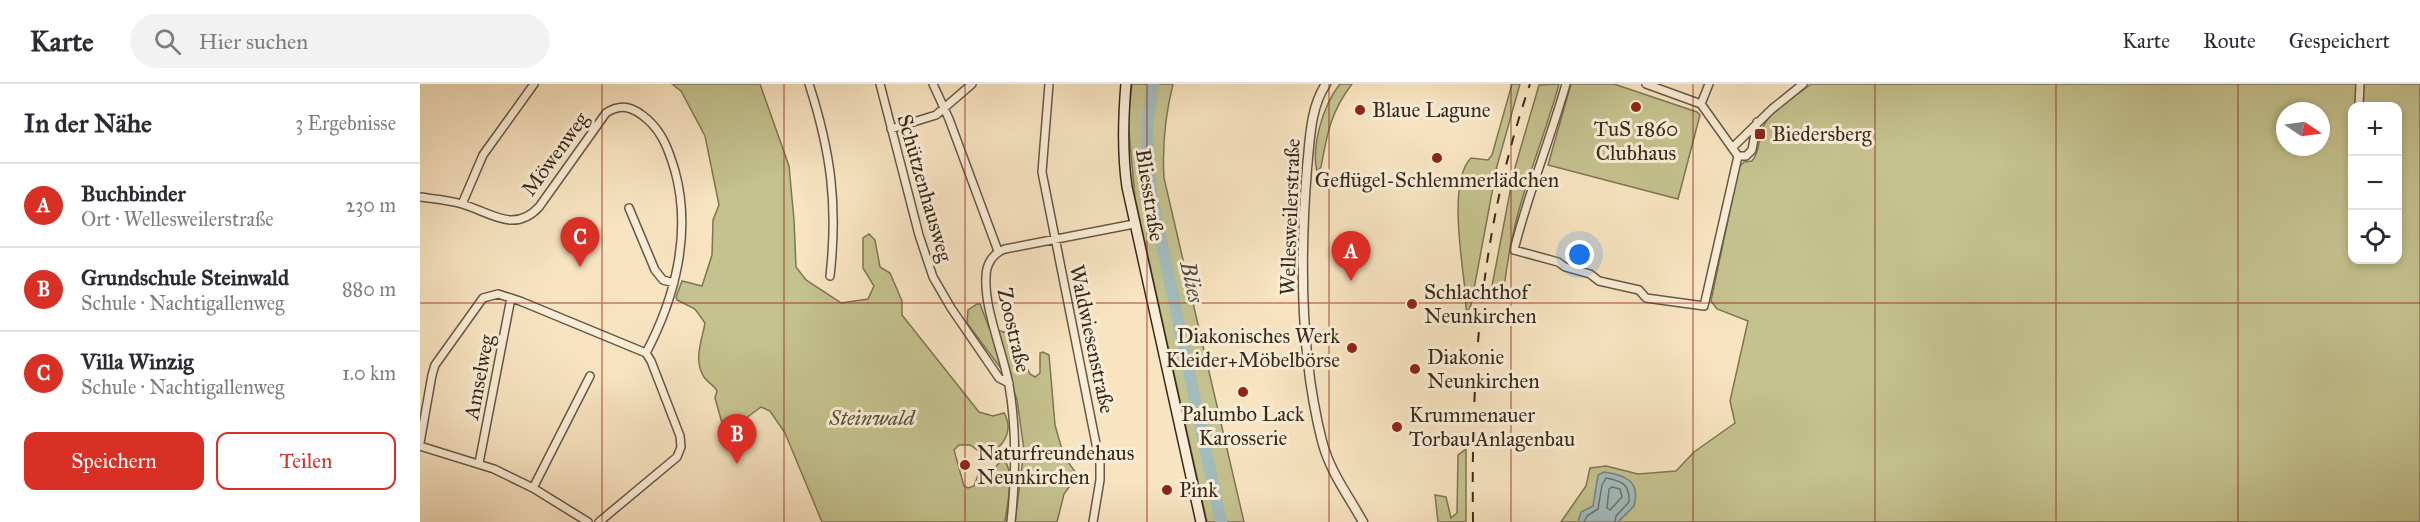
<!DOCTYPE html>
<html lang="de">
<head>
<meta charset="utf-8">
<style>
  :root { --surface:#fff; --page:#f2f2f3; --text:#2b2b33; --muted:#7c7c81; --line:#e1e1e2; --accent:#d93025 }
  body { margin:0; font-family:"IM FELL Great Primer",serif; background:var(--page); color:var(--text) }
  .controls { position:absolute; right:18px; top:18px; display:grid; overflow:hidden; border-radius:12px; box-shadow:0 3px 9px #0003 }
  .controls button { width:54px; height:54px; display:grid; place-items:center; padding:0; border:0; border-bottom:2px solid var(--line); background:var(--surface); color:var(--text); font:30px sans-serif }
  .compass { position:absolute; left:1856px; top:18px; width:54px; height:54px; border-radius:50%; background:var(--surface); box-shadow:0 3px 9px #0003; rotate:103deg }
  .you { position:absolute; left:1160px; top:171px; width:21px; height:21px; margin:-15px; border:4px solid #fff; border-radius:50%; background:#1a73e8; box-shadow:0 0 0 9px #1a73e833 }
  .badge { display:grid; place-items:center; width:39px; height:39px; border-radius:50%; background:var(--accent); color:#fff; font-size:20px; font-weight:700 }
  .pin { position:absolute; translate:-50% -50px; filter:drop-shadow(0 2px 3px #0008) }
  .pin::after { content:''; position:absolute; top:32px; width:21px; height:18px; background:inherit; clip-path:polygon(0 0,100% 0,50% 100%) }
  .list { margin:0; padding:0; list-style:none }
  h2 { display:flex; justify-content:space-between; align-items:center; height:78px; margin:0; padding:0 24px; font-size:26px }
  h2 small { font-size:20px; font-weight:400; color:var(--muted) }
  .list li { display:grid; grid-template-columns:39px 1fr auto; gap:18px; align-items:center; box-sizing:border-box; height:84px; padding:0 24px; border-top:2px solid var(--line) }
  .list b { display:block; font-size:22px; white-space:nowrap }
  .list p { margin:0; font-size:20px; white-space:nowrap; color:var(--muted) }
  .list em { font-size:20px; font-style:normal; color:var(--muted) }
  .actions { display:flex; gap:12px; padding:18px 24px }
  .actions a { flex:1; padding:14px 0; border:2px solid var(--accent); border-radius:12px; text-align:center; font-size:21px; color:var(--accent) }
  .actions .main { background:var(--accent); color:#fff }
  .icon { flex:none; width:33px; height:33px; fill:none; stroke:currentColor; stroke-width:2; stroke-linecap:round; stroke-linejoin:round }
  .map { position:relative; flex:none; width:2000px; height:438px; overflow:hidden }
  header { display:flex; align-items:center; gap:36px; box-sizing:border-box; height:84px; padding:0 30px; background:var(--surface); border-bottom:2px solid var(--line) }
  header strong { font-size:28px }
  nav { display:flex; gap:33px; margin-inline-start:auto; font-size:21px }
  .search { width:420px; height:54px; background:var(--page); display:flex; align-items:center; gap:15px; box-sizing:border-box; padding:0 21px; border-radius:33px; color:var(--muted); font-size:22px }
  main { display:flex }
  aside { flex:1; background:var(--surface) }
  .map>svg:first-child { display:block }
  .green { fill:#c4c28e; stroke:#7d7656; stroke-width:1.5; fill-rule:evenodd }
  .water { fill:#a2bcbd; stroke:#77827d; stroke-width:1.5 }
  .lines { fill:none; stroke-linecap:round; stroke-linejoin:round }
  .shore { stroke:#6c736d; stroke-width:1.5 }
  .river { stroke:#a2bcbd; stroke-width:12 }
  .minor-casing { stroke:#665846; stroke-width:10 }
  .tertiary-casing { stroke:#665846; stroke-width:11 }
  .secondary-casing { stroke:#362a1d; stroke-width:12 }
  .minor { stroke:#faedd7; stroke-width:7 }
  .tertiary { stroke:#faedd7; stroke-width:8 }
  .secondary { stroke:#faedd7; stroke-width:9 }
  .rail { stroke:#362a1d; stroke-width:2; stroke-dasharray:10 10; stroke-linecap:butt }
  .grid { fill:none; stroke:#8f2418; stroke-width:1.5; stroke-opacity:0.55 }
  .poi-dot { fill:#8f2418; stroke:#faedd7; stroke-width:2 }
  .labels { text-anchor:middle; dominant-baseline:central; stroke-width:6; stroke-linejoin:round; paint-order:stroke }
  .poi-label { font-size:21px; fill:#362a1d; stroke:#faedd7; text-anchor:start }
  .street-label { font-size:21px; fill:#362a1d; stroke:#faedd7 }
  .park-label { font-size:21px; font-style:italic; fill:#5a5039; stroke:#faedd7 }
  .water-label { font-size:22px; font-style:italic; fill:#514e45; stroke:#faedd7 }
</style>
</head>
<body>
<header>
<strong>Karte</strong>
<div class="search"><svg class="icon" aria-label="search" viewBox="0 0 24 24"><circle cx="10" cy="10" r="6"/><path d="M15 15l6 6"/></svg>Hier suchen</div>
<nav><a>Karte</a><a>Route</a><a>Gespeichert</a></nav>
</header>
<main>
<aside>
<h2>In der Nähe<small>3 Ergebnisse</small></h2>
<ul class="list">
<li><span class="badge">A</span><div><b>Buchbinder</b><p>Ort · Wellesweilerstraße</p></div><em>230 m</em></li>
<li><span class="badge">B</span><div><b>Grundschule Steinwald</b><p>Schule · Nachtigallenweg</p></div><em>880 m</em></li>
<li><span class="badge">C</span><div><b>Villa Winzig</b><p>Schule · Nachtigallenweg</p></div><em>1.0 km</em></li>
</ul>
<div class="actions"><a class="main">Speichern</a><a>Teilen</a></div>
</aside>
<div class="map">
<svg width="2000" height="438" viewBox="0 0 2000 438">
  <rect width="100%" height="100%" fill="#f8e4c1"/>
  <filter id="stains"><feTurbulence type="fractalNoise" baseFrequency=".00333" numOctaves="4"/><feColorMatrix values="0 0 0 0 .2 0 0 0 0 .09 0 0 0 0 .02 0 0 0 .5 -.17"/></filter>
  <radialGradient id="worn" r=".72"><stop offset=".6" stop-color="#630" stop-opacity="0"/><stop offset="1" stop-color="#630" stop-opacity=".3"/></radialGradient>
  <path class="green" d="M 252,0 L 340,0 L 369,82 L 374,136 L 376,183 L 386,196 L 421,219 L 448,215 L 454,202 L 443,184 L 443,154 L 449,150 L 455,156 L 460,183 L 470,189 L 482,217 L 482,231 L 559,328 L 573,332 L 584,329 C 595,348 582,364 566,372 L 550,361 L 539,361 L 534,366 L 544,402 L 548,404 L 554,402 L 560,386 L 572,387 L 580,378 L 585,377 C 595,392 587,420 585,438 L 402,438 L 365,349 L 350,327 L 341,323 L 318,340 L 302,339 L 295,314 L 297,307 C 294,301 287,298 284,293 C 273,276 282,256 285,239 L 275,225 L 257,216 L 256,213 L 262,197 L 282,202 L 292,171 L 293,136 L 299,121 L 285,52 L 261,7 Z
    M 712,0 L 753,0 C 745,32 742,61 744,94 L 824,438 L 787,438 L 715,114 L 708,37 Z
    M 920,0 L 932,0 C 911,27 907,50 901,83 L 897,88 C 891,62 903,21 920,0 Z
    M 1092,0 L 1100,0 L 1077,82 L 1051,221 L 1047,229 C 1045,221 1046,214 1045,206 C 1042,176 1028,97 1051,74 L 1068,76 L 1072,71 Z
    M 1139,0 C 1129,37 1115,73 1104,109 C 1094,140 1088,172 1084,204 L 1072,202 L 1094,87 L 1119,1 Z
    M 1151,0 L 1194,0 L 1277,28 L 1280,31 L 1258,115 L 1128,81 Z
    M 1391,0 L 2000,0 L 2000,438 L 1141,438 L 1166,402 L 1170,384 L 1186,382 L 1218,390 L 1256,387 L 1274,368 L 1315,339 L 1310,317 L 1328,237 L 1297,225 L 1291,217 L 1319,83 L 1324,78 L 1332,77 C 1341,66 1338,53 1344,41 C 1353,24 1376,12 1391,0 ZM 1932,22 L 1978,22 L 1978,176 L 1932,176 ZM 1865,27 L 1901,27 L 1901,63 L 1865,63 Z
    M 557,220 L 560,220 L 569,244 L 591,250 L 610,290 L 615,293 L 620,289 L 620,269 L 623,268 L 629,271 L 635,341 L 644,373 L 660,394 L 660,398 L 652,399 L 644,410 L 637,438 L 595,438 L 604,366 L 597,316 L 591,298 L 547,239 L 548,226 Z
    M 1046,365 L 1046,438 L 1018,438 L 1015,411 L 1026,413 L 1031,434 L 1037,429 L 1038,371 Z"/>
  <path class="water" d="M 1184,388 C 1205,391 1221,397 1214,422 L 1198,438 L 1158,438 L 1161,428 L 1173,422 L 1178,391 Z"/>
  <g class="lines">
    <path class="shore" d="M 1192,403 L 1200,405 L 1202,413 L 1190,426 L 1187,424 L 1189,405 Z
      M 1164,438 L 1167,432 L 1178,425 L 1182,401 L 1186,394 C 1202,397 1210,400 1209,418 L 1196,432 L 1195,438"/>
    <path class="river" d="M 733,0 L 727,42 L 731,108 L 801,438"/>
    <defs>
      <path id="minor" d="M 389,0 C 411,68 418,121 410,192
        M 460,0 L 499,151 L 513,193 L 531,224 L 579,294 L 589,299
        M 513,0 L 529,35 L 578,167
        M 629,0 L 622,88 L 680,380 L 680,396 L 673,438
        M 1146,0 C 1130,56 1108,110 1094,166 L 1138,178 L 1145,183 L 1170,190 L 1179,197 L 1219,206 L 1226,214 L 1284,222 L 1318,72 L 1281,20 L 1226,0
        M 1281,20 L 1289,0
        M 1939,22 L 1940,0
        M 471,45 L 516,31 L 552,0
        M 1313,63 L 1352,25 L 1383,0
        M 1318,72 L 1326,72 L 1332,66 L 1337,38
        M 0,113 C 14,115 28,116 42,120 C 70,128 94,150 119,123 L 186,29 C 202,19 213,23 227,35 C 243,49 249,67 255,87 C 272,149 255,214 226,269
        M 42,120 L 63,71 L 114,0
        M 209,124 L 235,186 L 243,196 L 254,199
        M 0,359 L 12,291 L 15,281 L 63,214 L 78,210 L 100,217 L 226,269 L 231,277 L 260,352 L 261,363 L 257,373 L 179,438
        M 0,362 L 74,385 L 113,404 L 168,438
        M 59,379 L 91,214
        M 113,404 L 170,292
        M 591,438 C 596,391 597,347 589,301 C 583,268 564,225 566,193 C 566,180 573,169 585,165 L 714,140"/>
      <path id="tertiary" d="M 906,0 C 890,24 890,56 887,84 C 880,171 880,271 902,357 C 910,388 928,411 943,438"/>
      <path id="secondary" d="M 706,0 C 703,35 702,68 707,103 L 781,438"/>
    </defs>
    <use href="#minor" class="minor-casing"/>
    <use href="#tertiary" class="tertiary-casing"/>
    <use href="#secondary" class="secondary-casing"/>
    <use href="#minor" class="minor"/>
    <use href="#tertiary" class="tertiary"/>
    <use href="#secondary" class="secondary"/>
    <path class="rail" d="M 1053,438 C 1051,286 1060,146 1110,0"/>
  </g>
  <path class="grid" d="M 182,0 L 182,438M 364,0 L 364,438M 545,0 L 545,438M 727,0 L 727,438M 909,0 L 909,438M 1091,0 L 1091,438M 1273,0 L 1273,438M 1455,0 L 1455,438M 1636,0 L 1636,438M 1818,0 L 1818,438M 0,219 L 2000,219"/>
  <g class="poi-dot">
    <circle cx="1216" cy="23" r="6"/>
    <circle cx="940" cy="26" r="6"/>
    <rect x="1334" y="44" width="12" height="12" rx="3"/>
    <circle cx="1017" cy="74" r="6"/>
    <circle cx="992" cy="220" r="6"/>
    <circle cx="932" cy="264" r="6"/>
    <circle cx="995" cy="285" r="6"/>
    <circle cx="823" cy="308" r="6"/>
    <circle cx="977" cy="343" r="6"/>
    <circle cx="545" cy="381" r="6"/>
    <circle cx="747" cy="406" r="6"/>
  </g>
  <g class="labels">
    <g class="poi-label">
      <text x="952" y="26">Blaue Lagune</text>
      <text x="1216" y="45" text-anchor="middle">TuS 1860<tspan x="1216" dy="24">Clubhaus</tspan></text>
      <text x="1352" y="50">Biedersberg</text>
      <text x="1017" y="96" text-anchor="middle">Geflügel-Schlemmerlädchen</text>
      <text x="1004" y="208">Schlachthof<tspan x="1004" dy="24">Neunkirchen</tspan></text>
      <text x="920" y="252" text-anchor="end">Diakonisches Werk<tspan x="920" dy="24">Kleider+Möbelbörse</tspan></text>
      <text x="1007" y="273">Diakonie<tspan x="1007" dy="24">Neunkirchen</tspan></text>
      <text x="823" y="330" text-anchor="middle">Palumbo Lack<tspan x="823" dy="24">Karosserie</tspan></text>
      <text x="989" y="331">Krummenauer<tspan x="989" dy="24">Torbau Anlagenbau</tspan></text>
      <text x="557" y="369">Naturfreundehaus<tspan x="557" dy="24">Neunkirchen</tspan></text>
      <text x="759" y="406">Pink</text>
    </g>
    <g class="street-label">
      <text transform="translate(135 70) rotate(-54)">Möwenweg</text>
      <text transform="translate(505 104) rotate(74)">Schützenhausweg</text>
      <text transform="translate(730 111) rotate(81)">Bliesstraße</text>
      <text transform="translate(870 133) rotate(-88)">Wellesweilerstraße</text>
      <text transform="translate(594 246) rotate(77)">Zoostraße</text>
      <text transform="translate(672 255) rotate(78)">Waldwiesenstraße</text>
      <text transform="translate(59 293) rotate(-79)">Amselweg</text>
    </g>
    <g class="park-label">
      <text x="452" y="334">Steinwald</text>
    </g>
    <g class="water-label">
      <text transform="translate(772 198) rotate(78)">Blies</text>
    </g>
  </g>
  <rect width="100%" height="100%" filter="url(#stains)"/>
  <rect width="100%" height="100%" fill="url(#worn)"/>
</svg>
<div class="controls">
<button>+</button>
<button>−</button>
<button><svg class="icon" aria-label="locate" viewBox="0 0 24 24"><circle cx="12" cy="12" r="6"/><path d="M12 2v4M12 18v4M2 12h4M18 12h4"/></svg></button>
</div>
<svg class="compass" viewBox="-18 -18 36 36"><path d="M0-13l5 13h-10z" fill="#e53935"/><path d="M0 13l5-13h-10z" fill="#7c7c81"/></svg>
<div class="you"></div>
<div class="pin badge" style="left:931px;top:197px">A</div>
<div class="pin badge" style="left:317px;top:380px">B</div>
<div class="pin badge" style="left:160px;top:183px">C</div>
</div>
</main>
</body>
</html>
